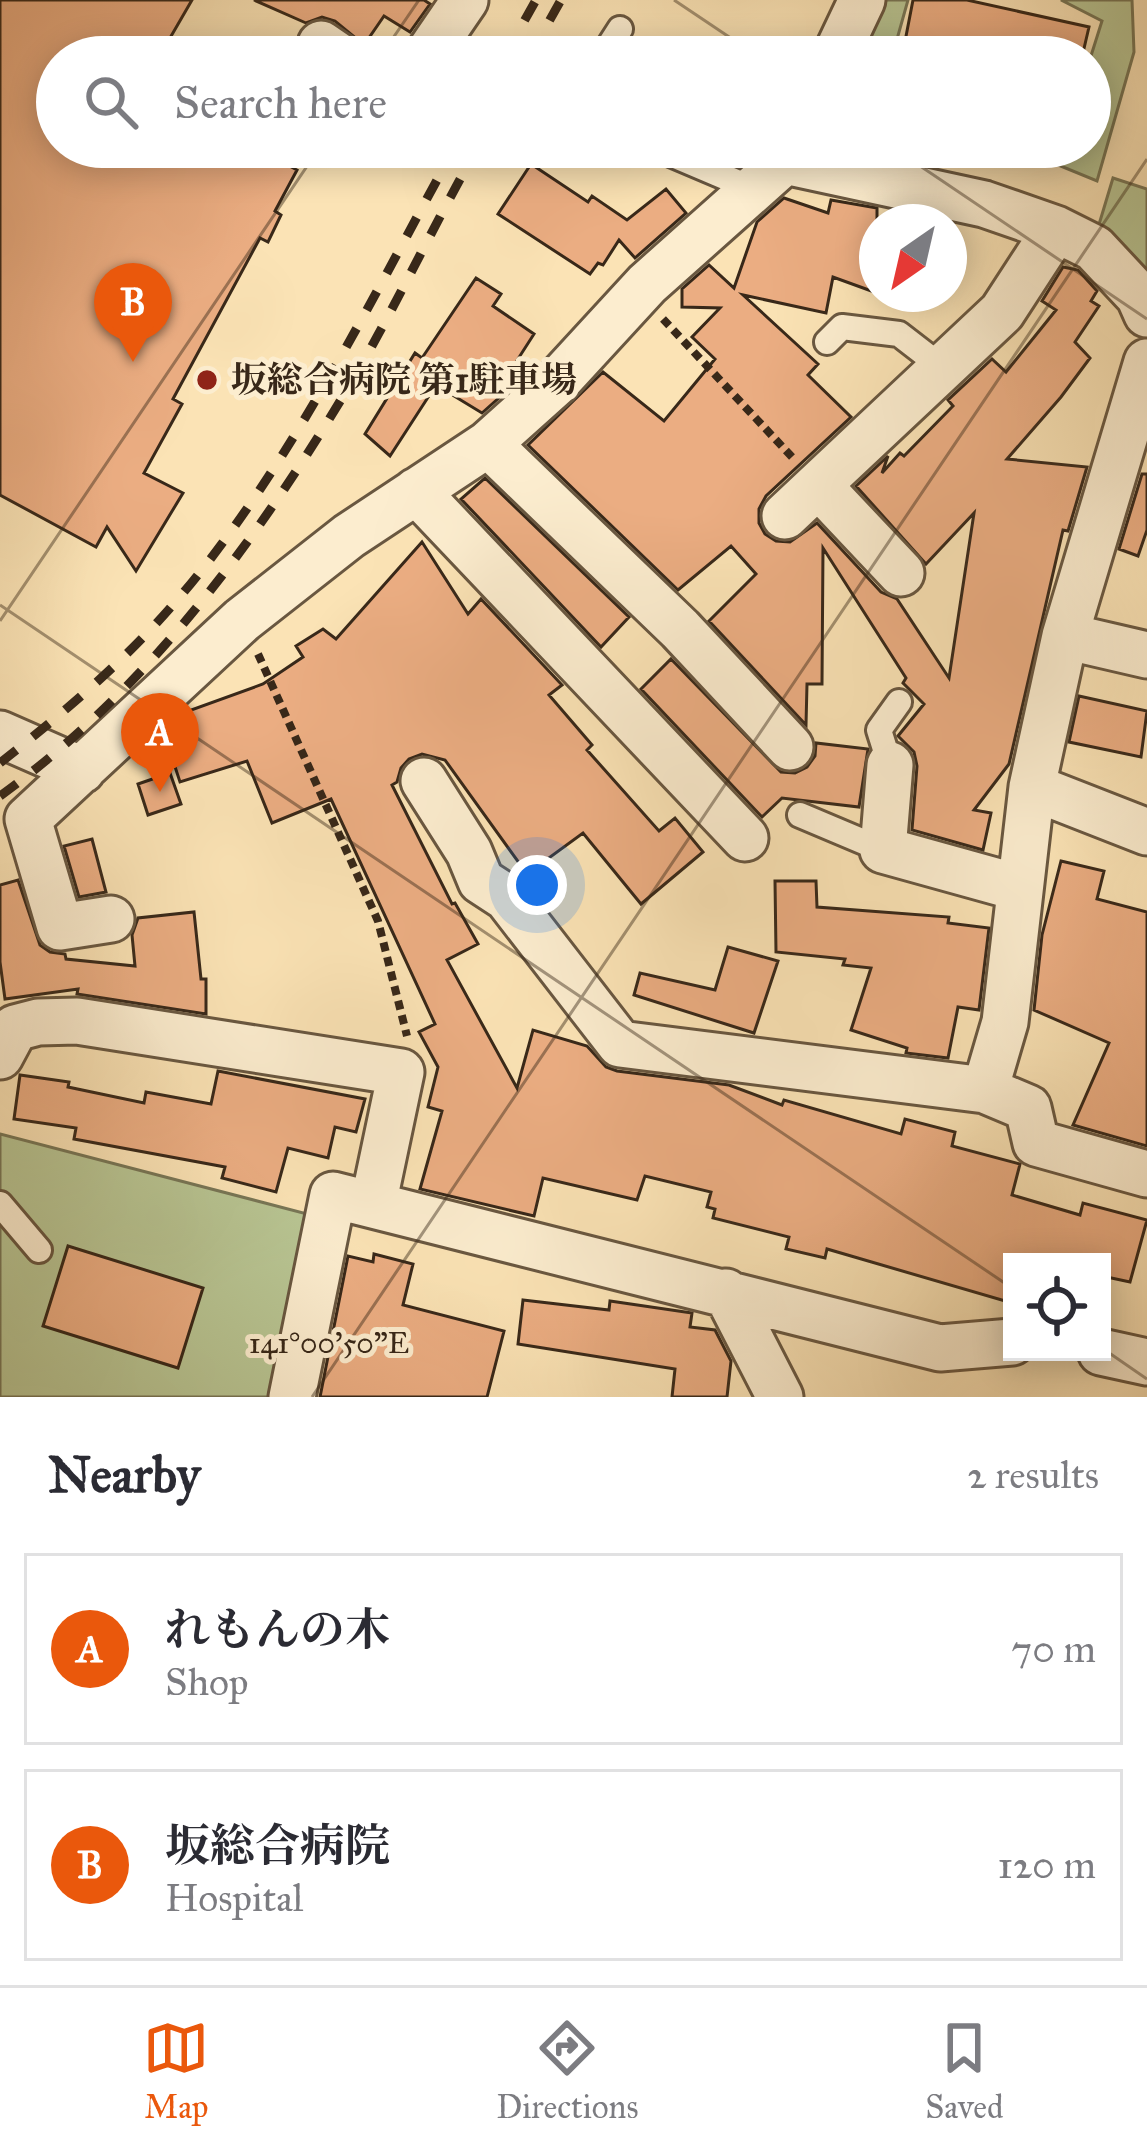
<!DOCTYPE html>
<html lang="en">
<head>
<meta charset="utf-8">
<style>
  :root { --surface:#fff; --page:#f7f7f7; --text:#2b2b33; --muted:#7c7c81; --line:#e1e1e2; --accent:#ea580c }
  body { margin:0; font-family:"IM FELL Great Primer","Noto Serif JP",serif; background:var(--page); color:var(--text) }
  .controls { position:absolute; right:36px; bottom:36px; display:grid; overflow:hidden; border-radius:0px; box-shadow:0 6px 30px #0003 }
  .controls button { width:108px; height:108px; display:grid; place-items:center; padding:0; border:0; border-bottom:3px solid var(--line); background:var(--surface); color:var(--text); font:60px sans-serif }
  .compass { position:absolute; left:859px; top:204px; width:108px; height:108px; border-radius:50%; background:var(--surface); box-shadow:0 6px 30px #0003; rotate:214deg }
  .you { position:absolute; left:537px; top:885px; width:42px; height:42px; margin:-30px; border:9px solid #fff; border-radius:50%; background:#1a73e8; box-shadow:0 0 0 18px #1a73e833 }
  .badge { display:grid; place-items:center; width:78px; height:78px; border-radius:50%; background:var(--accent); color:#fff; font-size:39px; font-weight:700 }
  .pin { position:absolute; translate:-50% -99px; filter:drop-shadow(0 3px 6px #0008) }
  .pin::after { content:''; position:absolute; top:63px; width:42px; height:36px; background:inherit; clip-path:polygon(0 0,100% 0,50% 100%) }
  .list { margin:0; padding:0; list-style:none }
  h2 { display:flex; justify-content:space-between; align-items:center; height:156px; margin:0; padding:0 48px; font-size:51px }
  h2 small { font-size:39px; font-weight:400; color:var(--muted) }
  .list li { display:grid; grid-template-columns:78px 1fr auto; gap:36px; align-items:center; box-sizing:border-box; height:192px; margin:0 24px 24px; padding:0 24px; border:3px solid var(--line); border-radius:0px }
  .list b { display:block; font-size:45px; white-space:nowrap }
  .list p { margin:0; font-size:39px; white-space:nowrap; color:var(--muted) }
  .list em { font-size:39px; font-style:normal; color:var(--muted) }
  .icon { flex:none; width:66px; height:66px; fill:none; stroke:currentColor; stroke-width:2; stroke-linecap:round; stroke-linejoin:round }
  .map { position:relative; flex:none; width:1147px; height:1397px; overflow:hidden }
  .search { position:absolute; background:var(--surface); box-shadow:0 6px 30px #0003; left:36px; right:36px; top:36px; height:132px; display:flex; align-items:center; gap:30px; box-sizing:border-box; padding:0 42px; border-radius:66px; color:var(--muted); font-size:45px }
  .sheet { height:588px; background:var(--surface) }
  nav { display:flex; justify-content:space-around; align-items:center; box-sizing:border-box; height:168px; border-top:3px solid var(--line); background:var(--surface); font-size:33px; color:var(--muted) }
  nav a { display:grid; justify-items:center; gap:6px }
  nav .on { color:var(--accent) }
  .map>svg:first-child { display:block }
  .green { fill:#b8c593; stroke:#787656; stroke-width:3 }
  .building { fill:#ebad82; stroke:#382819; stroke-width:3 }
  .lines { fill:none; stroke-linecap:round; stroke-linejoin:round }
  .service-casing { stroke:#695740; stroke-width:30 }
  .minor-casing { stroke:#695740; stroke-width:51 }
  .path { stroke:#382819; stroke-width:8; stroke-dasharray:9 6; stroke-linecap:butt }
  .service { stroke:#fcedcf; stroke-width:24 }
  .minor { stroke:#fcedcf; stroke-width:45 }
  .rail { stroke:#382819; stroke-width:9; stroke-dasharray:21 21; stroke-linecap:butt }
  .ticks { fill:none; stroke:#382819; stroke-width:3; stroke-opacity:0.45 }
  .poi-dot { fill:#8f2418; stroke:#fcedcf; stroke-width:4.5 }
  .labels { text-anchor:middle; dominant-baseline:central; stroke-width:10; stroke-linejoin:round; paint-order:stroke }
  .poi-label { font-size:36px; font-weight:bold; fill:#382819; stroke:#fcedcf; text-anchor:start }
  .ticks-label { font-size:30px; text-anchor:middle; fill:#382819; stroke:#fcedcf; stroke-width:10; stroke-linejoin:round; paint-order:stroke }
</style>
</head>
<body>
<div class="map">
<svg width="1147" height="1397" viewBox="0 0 1147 1397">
  <rect width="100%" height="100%" fill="#fbe3b5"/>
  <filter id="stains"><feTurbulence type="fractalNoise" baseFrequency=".00167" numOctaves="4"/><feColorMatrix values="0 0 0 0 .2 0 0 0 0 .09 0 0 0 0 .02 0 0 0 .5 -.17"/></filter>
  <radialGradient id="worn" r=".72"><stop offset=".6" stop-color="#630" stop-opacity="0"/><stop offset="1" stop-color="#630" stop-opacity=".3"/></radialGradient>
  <path class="green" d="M 885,0 L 908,0 L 892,57 L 862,57 Z
    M 1061,0 L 1132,0 L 1134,52 L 1097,181 L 1046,160 L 1048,147 L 1090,147 L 1090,59 L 1102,21 Z
    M 1113,178 L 1147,189 L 1147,277 L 1097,231 Z
    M 0,1134 L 315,1216 L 282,1397 L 0,1397 Z"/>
  <path class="building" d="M 0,0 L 192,0 L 159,57 L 57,57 L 57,147 L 254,147 L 297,170 L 275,211 L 281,215 L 268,242 L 260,238 L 173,399 L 182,404 L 144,473 L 183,493 L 136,571 L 107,527 L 96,547 L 0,495 Z
    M 254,0 L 424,0 L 430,4 L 410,32 L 384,16 L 364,45 L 335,21 L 322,17 L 306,23 Z
    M 913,0 L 967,0 L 1089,27 L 1082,57 L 902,57 Z
    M 531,164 L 588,202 L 592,196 L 627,220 L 666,189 L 686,213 L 635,258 L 619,240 L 603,265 L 598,263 L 590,274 L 498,214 Z
    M 784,198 L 828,213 L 831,200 L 877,208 L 877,293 L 833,277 L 826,313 L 743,295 L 818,364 L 808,375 L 851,417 L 766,496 L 759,509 L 759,523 L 765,534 L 776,541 L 790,542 L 817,523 L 881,592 L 897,599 L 949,678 L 974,513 L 926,564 L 856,486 L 888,456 L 882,473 L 900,453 L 904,456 L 953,406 L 948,400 L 992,359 L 1006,372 L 1056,310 L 1042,301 L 1063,267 L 1078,270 L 1097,291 L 1091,301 L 1099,306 L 1075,342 L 1090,358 L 1061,397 L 1007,459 L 1087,467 L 1068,531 L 1063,530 L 1009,764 L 974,810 L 991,813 L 983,850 L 912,830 L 917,766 L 914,752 L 898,736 L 924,704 L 903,683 L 906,678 L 823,548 L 822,684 L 807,684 L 806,725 L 709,621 L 756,574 L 731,546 L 678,590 L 528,445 L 603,372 L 664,421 L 715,359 L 692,337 L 720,308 L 682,307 L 682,289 L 709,265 L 734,288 L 757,222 Z
    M 476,278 L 501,294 L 493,306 L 534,334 L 516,362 L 529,371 L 482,413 L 436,385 L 390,456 L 365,434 L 415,353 L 422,358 Z
    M 1142,474 L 1147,474 L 1147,530 L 1138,556 L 1119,549 Z
    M 485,478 L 629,617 L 601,647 L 461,499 Z
    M 422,542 L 468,614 L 481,599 L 562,685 L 549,695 L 592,745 L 587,750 L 659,831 L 675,818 L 703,852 L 641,904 L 583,833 L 527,874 L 445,760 L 422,754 L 409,759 L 401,768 L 397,782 L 392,785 L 452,904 L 455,903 L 478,944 L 447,960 L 517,1088 L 533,1030 L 587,1046 L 606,1067 L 617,1071 L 729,1085 L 782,1105 L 784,1100 L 901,1134 L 905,1119 L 955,1132 L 952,1146 L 1020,1164 L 1012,1195 L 1080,1215 L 1083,1203 L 1147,1220 L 1130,1282 L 1102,1276 L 1102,1262 L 1012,1262 L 1012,1303 L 827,1249 L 825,1258 L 786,1249 L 789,1237 L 713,1218 L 715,1209 L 707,1207 L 711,1192 L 645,1176 L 637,1200 L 543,1178 L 534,1216 L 420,1189 L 442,1111 L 428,1107 L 438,1067 L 419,1032 L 435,1024 L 331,799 L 272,823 L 247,761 L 180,782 L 163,730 L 180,714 L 263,684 L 303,657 L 296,646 L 323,629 L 336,639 Z
    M 671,659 L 781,772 L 795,773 L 807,767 L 815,756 L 816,743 L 868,749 L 859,807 L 782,798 L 762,817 L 641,689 Z
    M 1079,696 L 1147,711 L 1141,757 L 1069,742 Z
    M 170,773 L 181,804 L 148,815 L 138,784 Z
    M 92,839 L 106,892 L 79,897 L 64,846 Z
    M 1061,861 L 1104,871 L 1097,899 L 1147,912 L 1147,1146 L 1073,1125 L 1109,1043 L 1034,1010 L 1042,935 Z
    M 18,880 L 40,945 L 50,952 L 65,954 L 66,959 L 135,966 L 132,935 L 138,918 L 194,912 L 201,979 L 206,979 L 206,1014 L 77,994 L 78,989 L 5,999 L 0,962 L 0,885 Z
    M 775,881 L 816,881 L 817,907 L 949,917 L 948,923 L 989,928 L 979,1010 L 958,1007 L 948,1058 L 906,1053 L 907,1048 L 851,1030 L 871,968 L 843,965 L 845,959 L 776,952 Z
    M 728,947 L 778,961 L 754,1033 L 634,995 L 640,973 L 715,990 Z
    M 218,1071 L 365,1099 L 356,1132 L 335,1127 L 328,1158 L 288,1148 L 276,1192 L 222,1178 L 225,1167 L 74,1139 L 76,1128 L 14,1119 L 20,1075 L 69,1082 L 68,1087 L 144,1103 L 146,1092 L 211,1104 Z
    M 68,1246 L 203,1288 L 178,1368 L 43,1326 Z
    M 374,1254 L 413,1264 L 403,1305 L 504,1331 L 487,1397 L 320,1397 L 348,1256 L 373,1262 Z
    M 523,1300 L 609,1310 L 610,1301 L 692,1313 L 690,1327 L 715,1330 L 731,1361 L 727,1397 L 672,1397 L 675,1369 L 518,1344 Z"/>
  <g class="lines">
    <defs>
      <path id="service" d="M 602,57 L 620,29
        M 654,147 L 753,189
        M 827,342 L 842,327 L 899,334 L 943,368
        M 890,765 L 879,730 L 899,702
        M 800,815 L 883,850
        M 0,1204 L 39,1250"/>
      <path id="minor" d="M 321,44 L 340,57
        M 426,57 L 465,0
        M 835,57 L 862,0
        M 792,147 L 785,161 L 984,204 L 1056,229 L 1094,248 L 1139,296 L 1147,314
        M 488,444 L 680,629 L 790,747
        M 818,485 L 901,573
        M 416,491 L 745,838
        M 785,516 L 1002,312 L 1056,229
        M 1065,636 L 1147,655
        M 0,734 L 82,770
        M 890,765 L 883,850 L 1020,888
        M 424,781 L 469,852 L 481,881 L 507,898 L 620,1044 L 985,1090 L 1028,1108 L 1036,1143 L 1147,1174
        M 1032,787 L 1147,832
        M 111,919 L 60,927 L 28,819 L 242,620 L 349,536 L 488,444 L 556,383 L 647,284 L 785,161
        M 0,1056 L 15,1028 L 38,1022 L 77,1021 L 401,1072 L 373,1205
        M 985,1090 L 1005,1022 L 1032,787 L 1065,636 L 1147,362
        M 726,1292 L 780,1397
        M 1101,1352 L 1147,1362
        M 292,1397 L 333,1195 L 940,1348 L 1012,1342"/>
    </defs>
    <use href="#service" class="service-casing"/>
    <use href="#minor" class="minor-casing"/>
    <path class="path" d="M 663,319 L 792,457
      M 258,654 L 378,921 L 407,1036"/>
    <use href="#service" class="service"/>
    <use href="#minor" class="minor"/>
    <path class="rail" d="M 504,57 L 536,0
      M 529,57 L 561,0
      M 0,763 C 52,722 106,677 151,629 C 275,498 368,305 455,147
      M 0,796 C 147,690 256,542 348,388 C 394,310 433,226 478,147"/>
  </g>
  <path class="ticks" d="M 674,0 L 759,57M 380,57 L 419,0M 892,147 L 1147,319M 0,605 L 1012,1288M 0,621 L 320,147M 1102,1348 L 1147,1379M 312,1397 L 1147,159"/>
  <circle class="poi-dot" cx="207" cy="380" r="12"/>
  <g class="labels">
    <g class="poi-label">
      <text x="231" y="380">坂総合病院 第1駐車場</text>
    </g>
  </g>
  <g class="ticks-label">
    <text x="329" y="1353">141°00'50"E</text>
  </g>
  <rect width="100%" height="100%" filter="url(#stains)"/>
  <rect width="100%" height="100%" fill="url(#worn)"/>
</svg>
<div class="controls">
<button><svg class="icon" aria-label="locate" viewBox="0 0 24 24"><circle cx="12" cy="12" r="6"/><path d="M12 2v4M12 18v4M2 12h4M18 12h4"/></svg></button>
</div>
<svg class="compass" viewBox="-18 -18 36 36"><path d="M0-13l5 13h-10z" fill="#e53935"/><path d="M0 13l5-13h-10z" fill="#7c7c81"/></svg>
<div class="you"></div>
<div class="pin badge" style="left:160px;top:792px">A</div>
<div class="pin badge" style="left:133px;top:362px">B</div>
<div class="search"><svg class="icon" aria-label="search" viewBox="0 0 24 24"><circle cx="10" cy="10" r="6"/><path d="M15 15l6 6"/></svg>Search here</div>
</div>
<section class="sheet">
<h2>Nearby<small>2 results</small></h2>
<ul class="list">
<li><span class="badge">A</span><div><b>れもんの木</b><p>Shop</p></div><em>70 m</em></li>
<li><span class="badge">B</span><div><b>坂総合病院</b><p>Hospital</p></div><em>120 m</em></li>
</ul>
</section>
<nav>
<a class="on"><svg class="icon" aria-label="map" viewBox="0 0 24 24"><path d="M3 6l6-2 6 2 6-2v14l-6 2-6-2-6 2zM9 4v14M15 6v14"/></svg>Map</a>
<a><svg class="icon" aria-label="directions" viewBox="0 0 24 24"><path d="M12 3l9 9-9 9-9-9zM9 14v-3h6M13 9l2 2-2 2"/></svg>Directions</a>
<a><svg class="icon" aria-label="saved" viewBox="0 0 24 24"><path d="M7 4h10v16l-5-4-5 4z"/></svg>Saved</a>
</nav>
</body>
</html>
